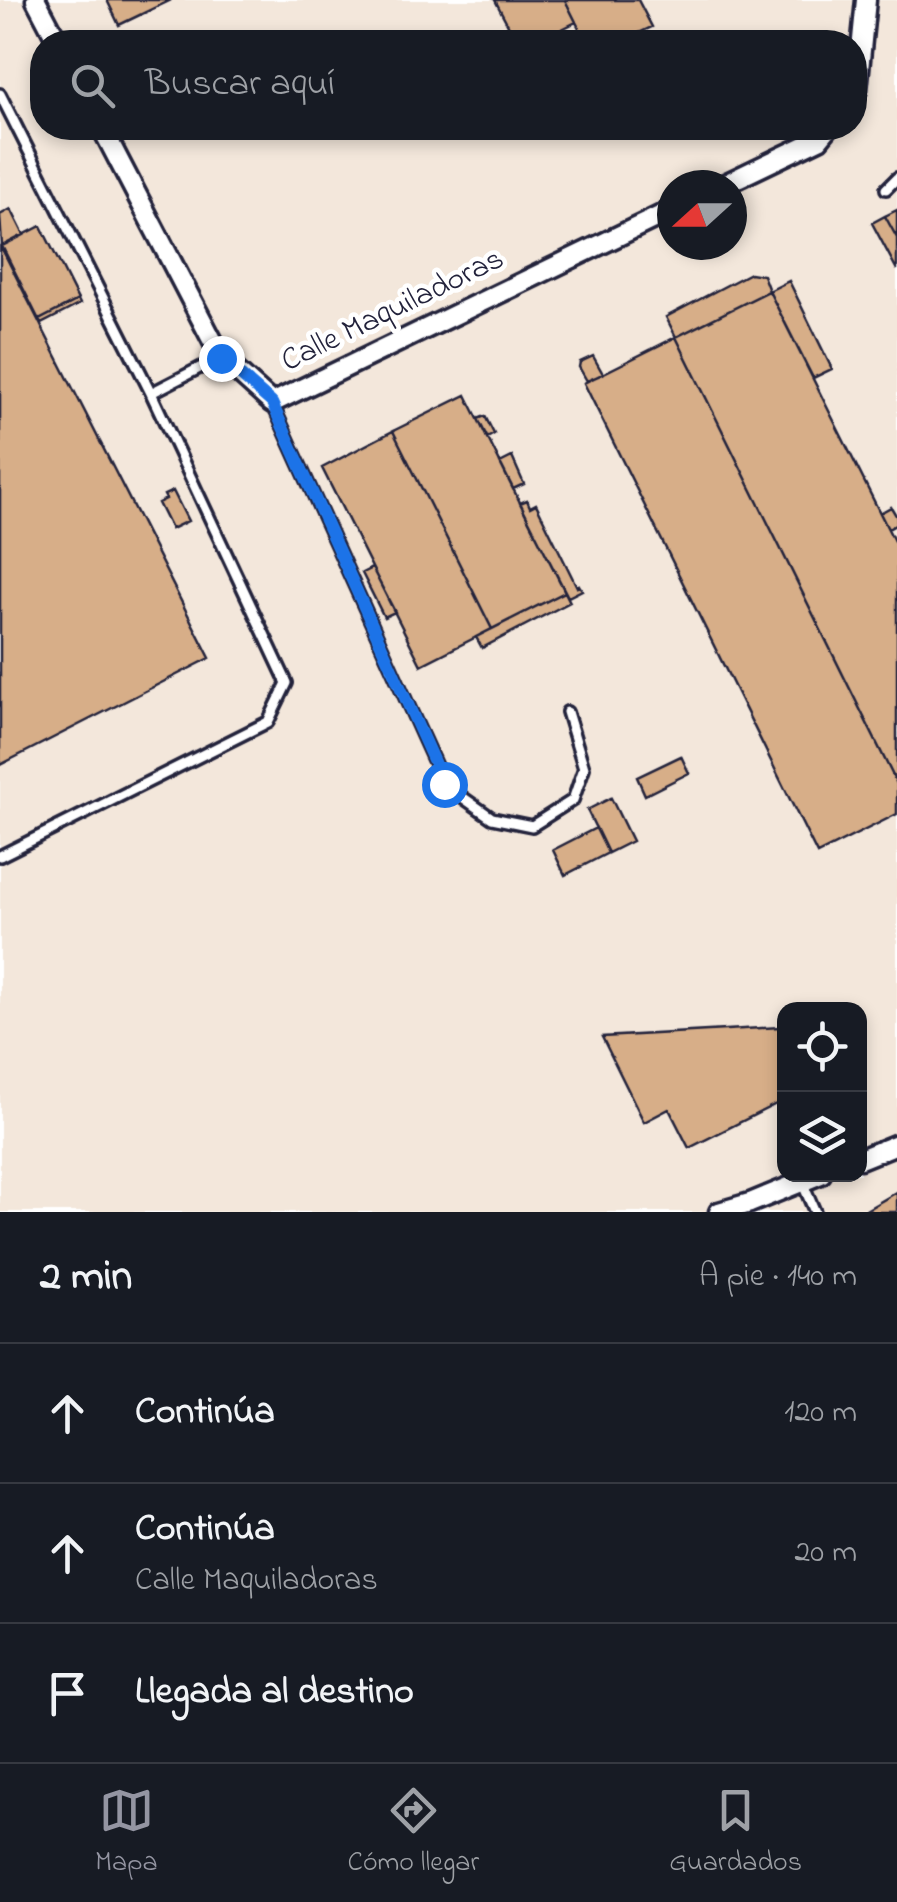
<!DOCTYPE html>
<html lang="es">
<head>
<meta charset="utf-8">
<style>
  :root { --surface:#171b24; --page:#20242c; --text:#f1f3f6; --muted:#9ea1a6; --line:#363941; --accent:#9495a2 }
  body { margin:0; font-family:"Indie Flower",sans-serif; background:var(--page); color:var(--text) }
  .controls { position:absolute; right:30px; bottom:30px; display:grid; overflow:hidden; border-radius:20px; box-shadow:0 5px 15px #0003 }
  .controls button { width:90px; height:90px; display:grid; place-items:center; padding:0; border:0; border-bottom:2px solid var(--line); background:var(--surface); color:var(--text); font:50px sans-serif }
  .compass { position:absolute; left:657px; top:170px; width:90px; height:90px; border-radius:50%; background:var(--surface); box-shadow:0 5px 15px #0003; rotate:249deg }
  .stop { position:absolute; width:30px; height:30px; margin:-22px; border:8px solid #1a73e8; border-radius:50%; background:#fff }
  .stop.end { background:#1a73e8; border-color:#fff; box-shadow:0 2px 10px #0008 }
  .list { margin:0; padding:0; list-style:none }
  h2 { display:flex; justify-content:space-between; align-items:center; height:130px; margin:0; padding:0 40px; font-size:42px }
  h2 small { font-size:32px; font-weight:400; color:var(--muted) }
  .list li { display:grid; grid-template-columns:65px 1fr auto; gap:30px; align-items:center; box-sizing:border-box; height:140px; padding:0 40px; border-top:2px solid var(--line) }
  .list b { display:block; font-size:38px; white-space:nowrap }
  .list p { margin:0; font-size:32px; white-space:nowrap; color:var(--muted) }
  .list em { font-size:32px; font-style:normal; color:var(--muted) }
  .icon { flex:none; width:55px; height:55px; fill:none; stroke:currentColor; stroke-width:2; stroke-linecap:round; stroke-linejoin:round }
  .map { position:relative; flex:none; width:897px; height:1212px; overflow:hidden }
  .search { position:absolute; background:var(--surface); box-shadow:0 5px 15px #0003; left:30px; right:30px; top:30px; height:110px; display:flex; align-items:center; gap:25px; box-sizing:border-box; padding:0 35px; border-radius:40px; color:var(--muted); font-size:38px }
  .sheet { height:550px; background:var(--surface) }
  nav { display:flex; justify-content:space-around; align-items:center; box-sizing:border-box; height:140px; border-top:2px solid var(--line); background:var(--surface); font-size:28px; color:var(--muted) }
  nav a { display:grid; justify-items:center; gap:5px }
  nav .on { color:var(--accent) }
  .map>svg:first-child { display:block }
  .built { fill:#f3e7db; fill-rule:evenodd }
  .building { fill:#d7ae88; stroke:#22223b; stroke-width:2.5 }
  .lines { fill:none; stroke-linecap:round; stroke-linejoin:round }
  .lane-casing { stroke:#22223b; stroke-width:16 }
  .street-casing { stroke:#22223b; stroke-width:25 }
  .lane { stroke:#fff; stroke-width:9 }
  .street { stroke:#fff; stroke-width:18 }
  .route { stroke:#1a73e8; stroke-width:12 }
  .labels { text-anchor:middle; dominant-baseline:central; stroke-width:9; stroke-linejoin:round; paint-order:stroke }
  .street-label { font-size:32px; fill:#22223b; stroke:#fff }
</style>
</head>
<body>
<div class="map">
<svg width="897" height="1212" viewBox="0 0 897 1212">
  <rect width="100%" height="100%" fill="#fff"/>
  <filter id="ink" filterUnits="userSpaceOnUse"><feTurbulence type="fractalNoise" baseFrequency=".01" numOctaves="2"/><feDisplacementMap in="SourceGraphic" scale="20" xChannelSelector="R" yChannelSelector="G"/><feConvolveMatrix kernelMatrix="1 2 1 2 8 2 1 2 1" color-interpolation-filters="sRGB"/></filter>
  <g filter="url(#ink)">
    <path class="built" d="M 0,0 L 897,0 L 897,1212 L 0,1212 ZM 42,42 L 854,42 L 854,128 L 42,128 ZM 672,185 L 732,185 L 732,245 L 672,245 ZM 784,1009 L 860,1009 L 860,1174 L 784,1174 Z"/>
    <path class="building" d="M 107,0 L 171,0 L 119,25 Z
      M 495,0 L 565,0 L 576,22 L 536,42 L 517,42 Z
      M 565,0 L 638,0 L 652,27 L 620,42 L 586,42 Z
      M 11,209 L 24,235 L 2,246 L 0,215 Z
      M 897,210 L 897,238 L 885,216 Z
      M 885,216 L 897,238 L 897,270 L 872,223 Z
      M 41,226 L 78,300 L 39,320 L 2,246 Z
      M 0,245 L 210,658 L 0,765 Z
      M 750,273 L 763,275 L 769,291 L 676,337 L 666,317 Z
      M 789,281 L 832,369 L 813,378 L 769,291 Z
      M 769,291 L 897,547 L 897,784 L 676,337 Z
      M 78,300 L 80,304 L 41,324 L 39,320 Z
      M 676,337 L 897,784 L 897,814 L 817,854 L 584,383 Z
      M 593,356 L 603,374 L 587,381 L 579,367 L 580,362 Z
      M 466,395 L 565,592 L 492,629 L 393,431 Z
      M 485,416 L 494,434 L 487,438 L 478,419 Z
      M 393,431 L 492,629 L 421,665 L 322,468 Z
      M 512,457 L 524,484 L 513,489 L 500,463 Z
      M 173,491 L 188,521 L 171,529 L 158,503 L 166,499 L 164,495 Z
      M 527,500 L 530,507 L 536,504 L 577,587 L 579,585 L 582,590 L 568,597 L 520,503 Z
      M 891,507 L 897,517 L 897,524 L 888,529 L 880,513 Z
      M 372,568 L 395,612 L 384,617 L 362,573 Z
      M 565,592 L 570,602 L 482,648 L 476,637 Z
      M 681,756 L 689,773 L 645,795 L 637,777 Z
      M 611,798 L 632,841 L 608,853 L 587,810 Z
      M 596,828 L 608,853 L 565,875 L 553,850 Z
      M 780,1027 L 784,1036 L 784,1100 L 689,1148 L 669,1109 L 644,1122 L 602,1037 Z
      M 897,1192 L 897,1212 L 867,1212 L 866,1210 Z"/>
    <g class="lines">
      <defs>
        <path id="lane" d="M 0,94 L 151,393
          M 886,189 L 897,178
          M 272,403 L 444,784 L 492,818 L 532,826 L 573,800 L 584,768 L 567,712
          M 0,856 L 268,722 L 287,683 L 151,393 L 221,357
          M 802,1182 L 815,1212"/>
        <path id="street" d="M 36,0 L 58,42
          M 854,93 L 857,90 L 866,0
          M 102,128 L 221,357 L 272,403 L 672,210
          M 723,185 L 819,139 L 828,128
          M 860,1159 L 897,1144
          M 719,1212 L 750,1203 L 821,1174"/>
      </defs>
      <use href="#lane" class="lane-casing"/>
      <use href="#street" class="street-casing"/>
      <use href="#lane" class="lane"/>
      <use href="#street" class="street"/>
    </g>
  </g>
  <g class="lines" filter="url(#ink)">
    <path class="route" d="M 221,358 L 272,403 L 444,784"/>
  </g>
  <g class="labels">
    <g class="street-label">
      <text transform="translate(393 311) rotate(-26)">Calle Maquiladoras</text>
    </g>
  </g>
</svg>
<div class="controls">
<button><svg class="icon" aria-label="locate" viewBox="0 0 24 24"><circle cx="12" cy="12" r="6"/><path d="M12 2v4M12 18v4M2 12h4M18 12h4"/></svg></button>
<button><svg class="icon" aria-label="layers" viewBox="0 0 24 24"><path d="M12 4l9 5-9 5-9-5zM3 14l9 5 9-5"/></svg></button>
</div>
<svg class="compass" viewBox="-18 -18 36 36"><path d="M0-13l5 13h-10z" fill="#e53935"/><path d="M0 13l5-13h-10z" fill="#9ea1a6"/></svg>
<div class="stop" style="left:444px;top:784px"></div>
<div class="stop end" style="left:221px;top:358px"></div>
<div class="search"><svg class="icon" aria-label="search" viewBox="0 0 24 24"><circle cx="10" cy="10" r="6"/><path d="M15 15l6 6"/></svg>Buscar aquí</div>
</div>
<section class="sheet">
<h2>2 min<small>A pie · 140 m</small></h2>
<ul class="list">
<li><svg class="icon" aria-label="ahead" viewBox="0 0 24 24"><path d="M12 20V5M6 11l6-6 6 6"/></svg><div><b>Continúa</b></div><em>120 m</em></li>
<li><svg class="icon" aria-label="ahead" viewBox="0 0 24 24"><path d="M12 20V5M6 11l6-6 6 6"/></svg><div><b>Continúa</b><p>Calle Maquiladoras</p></div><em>20 m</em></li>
<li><svg class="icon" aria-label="arrive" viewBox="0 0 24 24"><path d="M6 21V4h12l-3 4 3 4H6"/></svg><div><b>Llegada al destino</b></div></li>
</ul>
</section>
<nav>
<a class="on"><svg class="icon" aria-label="map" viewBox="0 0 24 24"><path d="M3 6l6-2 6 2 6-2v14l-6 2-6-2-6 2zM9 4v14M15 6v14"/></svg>Mapa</a>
<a><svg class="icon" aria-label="directions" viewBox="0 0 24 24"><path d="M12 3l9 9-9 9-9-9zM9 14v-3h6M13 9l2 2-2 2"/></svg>Cómo llegar</a>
<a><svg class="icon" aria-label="saved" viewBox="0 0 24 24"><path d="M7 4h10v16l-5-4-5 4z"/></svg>Guardados</a>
</nav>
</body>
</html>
